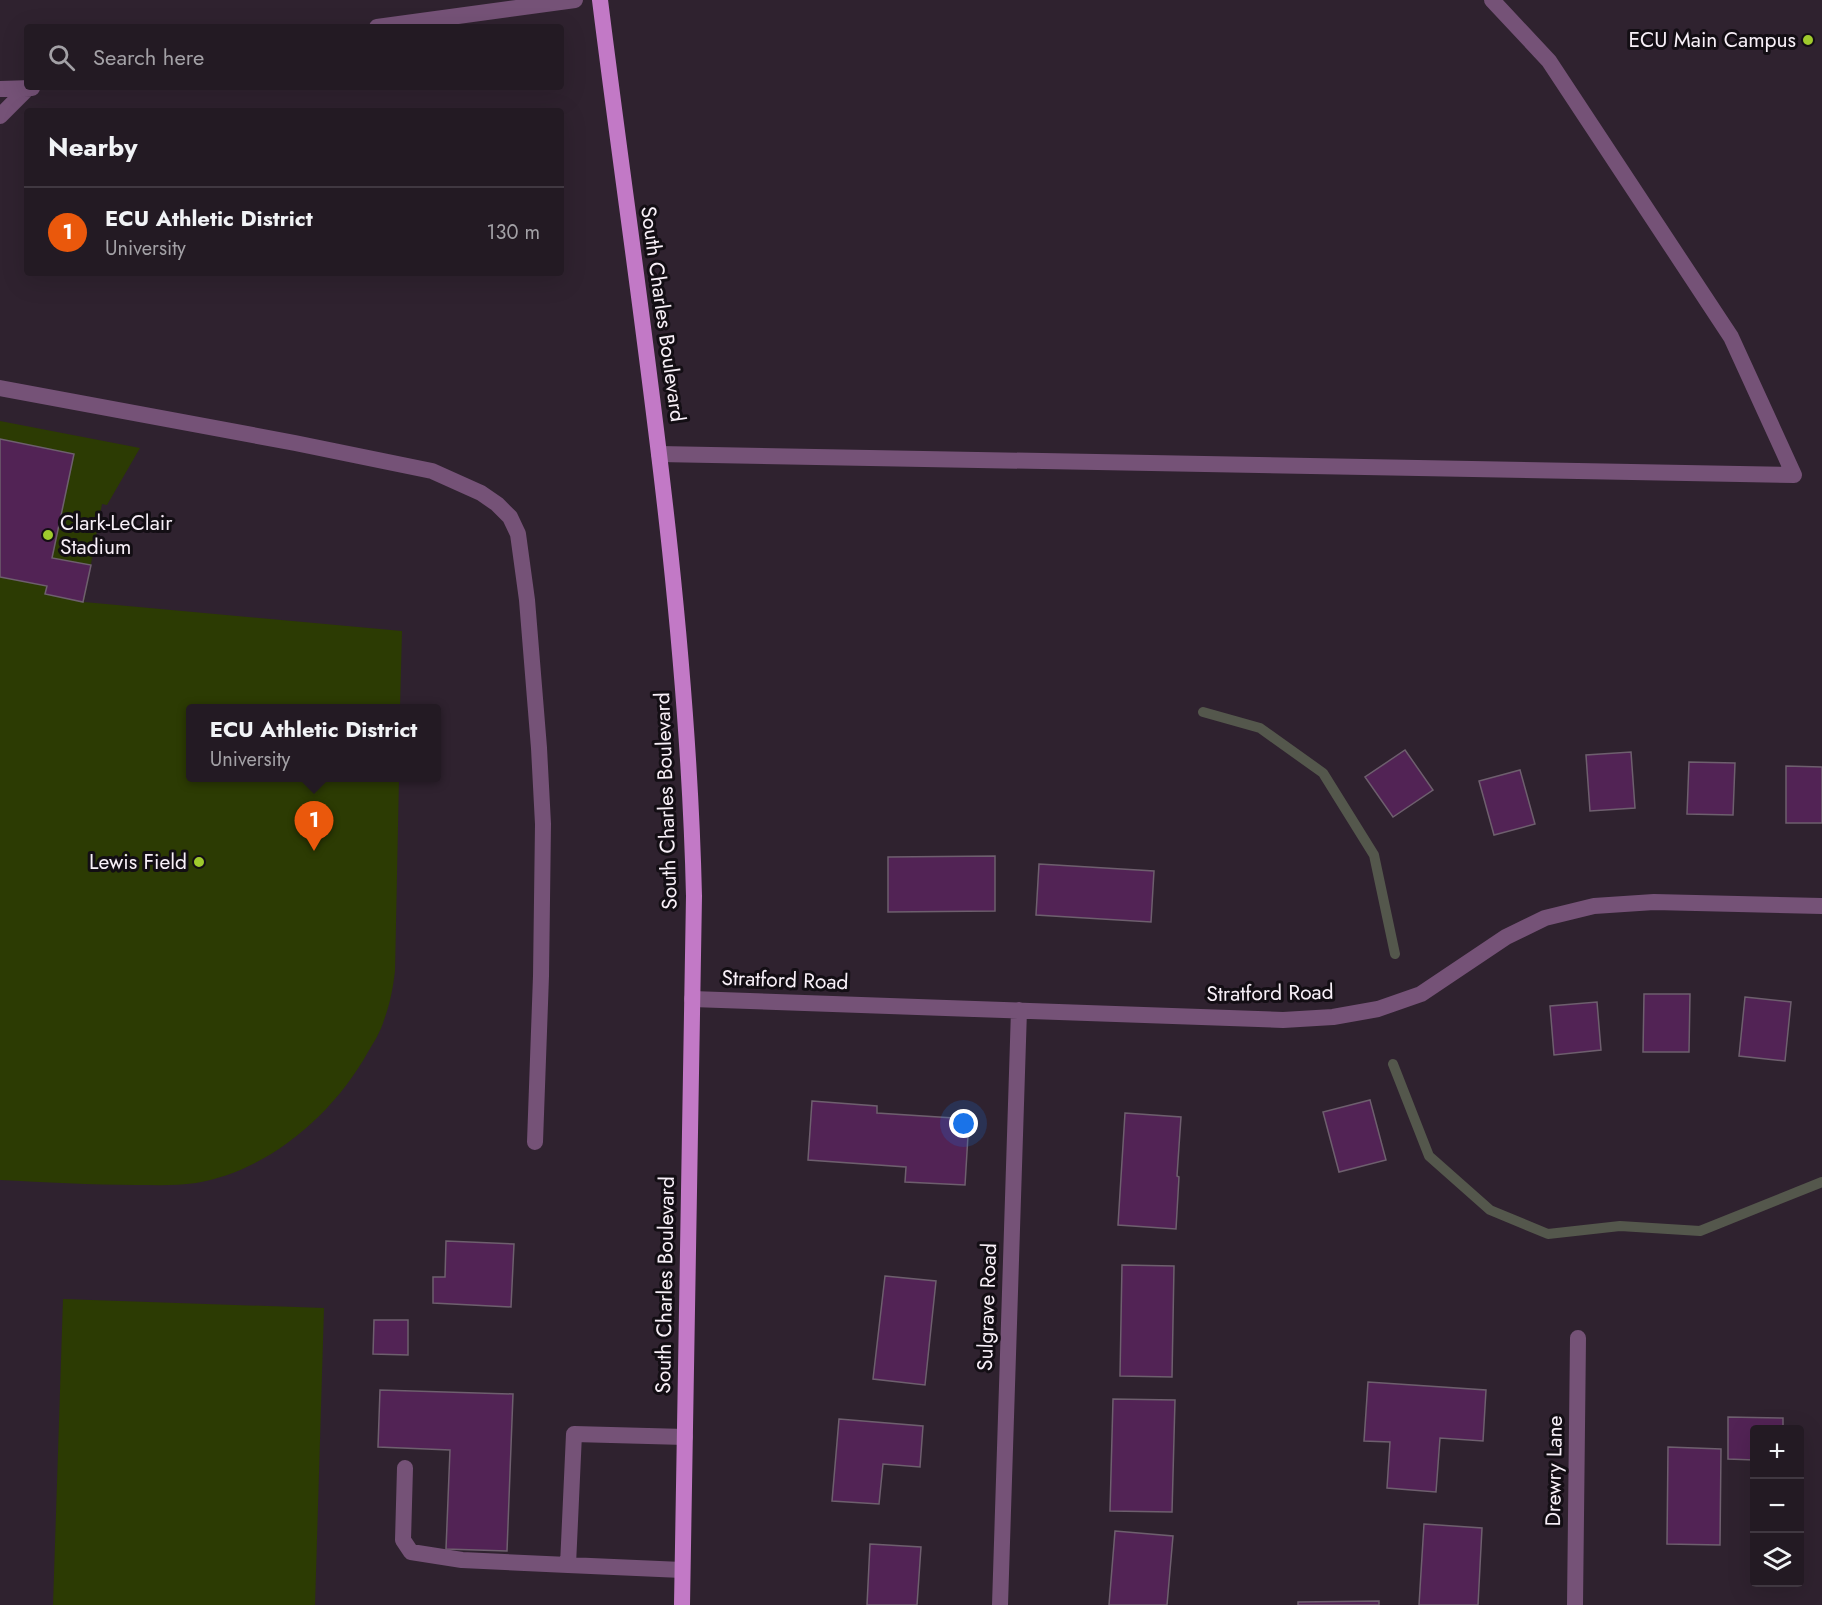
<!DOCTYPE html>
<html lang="en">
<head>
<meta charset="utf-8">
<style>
  :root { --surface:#231a23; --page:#2f2730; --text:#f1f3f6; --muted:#a3a1a6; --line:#403841; --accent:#ea580c }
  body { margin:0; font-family:Jost,sans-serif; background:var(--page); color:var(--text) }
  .controls { position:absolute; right:18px; bottom:18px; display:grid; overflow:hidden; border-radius:6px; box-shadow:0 6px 24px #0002 }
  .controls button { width:54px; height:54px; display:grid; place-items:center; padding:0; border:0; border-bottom:2px solid var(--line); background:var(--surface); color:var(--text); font:30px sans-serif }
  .you { position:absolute; left:964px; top:1124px; width:21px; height:21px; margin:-15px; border:4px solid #fff; border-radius:50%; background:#1a73e8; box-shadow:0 0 0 9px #1a73e833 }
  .badge { display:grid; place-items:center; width:39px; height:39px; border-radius:50%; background:var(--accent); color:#fff; font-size:20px; font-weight:700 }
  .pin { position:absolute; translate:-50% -50px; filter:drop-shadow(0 2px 3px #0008) }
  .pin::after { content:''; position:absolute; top:32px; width:21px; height:18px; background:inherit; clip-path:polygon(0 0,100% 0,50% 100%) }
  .popup { position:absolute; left:186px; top:704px; width:255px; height:78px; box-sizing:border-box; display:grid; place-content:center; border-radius:6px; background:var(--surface); filter:drop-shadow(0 2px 4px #0005); font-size:20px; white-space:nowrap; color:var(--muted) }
  .popup b { font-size:22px; color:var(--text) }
  .popup::after { content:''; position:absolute; left:50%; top:100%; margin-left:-12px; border:12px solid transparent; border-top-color:var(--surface) }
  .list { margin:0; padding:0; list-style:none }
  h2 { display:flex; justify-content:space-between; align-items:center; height:78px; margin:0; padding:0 24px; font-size:26px }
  h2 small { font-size:20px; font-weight:400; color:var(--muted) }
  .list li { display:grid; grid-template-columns:39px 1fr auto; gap:18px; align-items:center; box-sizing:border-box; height:90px; padding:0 24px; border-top:2px solid var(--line) }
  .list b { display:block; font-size:22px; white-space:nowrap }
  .list p { margin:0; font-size:20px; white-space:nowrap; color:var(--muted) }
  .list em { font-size:20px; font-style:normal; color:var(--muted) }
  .icon { flex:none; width:33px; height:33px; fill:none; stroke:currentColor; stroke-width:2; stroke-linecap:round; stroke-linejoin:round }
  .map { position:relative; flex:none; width:1822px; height:1605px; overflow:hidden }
  .search { position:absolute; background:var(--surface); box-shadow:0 6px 24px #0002; left:24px; top:24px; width:540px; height:66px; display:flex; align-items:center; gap:15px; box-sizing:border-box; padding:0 21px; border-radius:6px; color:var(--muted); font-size:22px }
  .panel { position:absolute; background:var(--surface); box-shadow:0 6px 24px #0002; left:24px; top:108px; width:540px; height:168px; border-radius:6px }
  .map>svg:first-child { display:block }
  .green { fill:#2c3b03 }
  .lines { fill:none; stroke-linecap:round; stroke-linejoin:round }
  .stream { stroke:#54574c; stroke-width:10 }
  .building { fill:#522355; stroke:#6e5f6e; stroke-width:1.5 }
  .service { stroke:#755277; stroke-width:16 }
  .minor { stroke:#755277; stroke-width:16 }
  .primary { stroke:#c279c6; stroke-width:16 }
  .poi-dot { fill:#9fca2d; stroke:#130e14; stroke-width:2 }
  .labels { text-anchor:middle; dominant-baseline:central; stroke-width:6; stroke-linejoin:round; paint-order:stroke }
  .poi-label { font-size:21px; fill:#f8f0f8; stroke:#130e14; text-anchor:end }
  .street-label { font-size:21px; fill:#f8f0f8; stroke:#130e14 }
</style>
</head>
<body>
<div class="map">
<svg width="1822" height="1605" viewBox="0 0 1822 1605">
  <rect width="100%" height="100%" fill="#2f222f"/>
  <path class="green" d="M 0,421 L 140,448 L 107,505 L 102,504 L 84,602 L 402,631 L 400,708 L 191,708 L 191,778 L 399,778 L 395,971 C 393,988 390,1004 384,1020 C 381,1031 374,1042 368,1052 C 333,1115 268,1171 196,1183 C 176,1186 156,1185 136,1185 C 91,1185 45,1182 0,1180 Z
    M 63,1299 L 324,1308 L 315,1605 L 53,1605 Z"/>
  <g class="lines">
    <path class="stream" d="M 1203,712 L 1260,728 L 1323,773 L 1374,855 L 1395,954
      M 1393,1064 L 1429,1156 L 1490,1210 L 1548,1234 L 1620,1226 L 1700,1231 L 1822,1182"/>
  </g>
  <path class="building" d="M 0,439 L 74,454 L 52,558 L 91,565 L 83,602 L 45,594 L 47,586 L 0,577 Z
    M 1405,750 L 1433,790 L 1393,817 L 1365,777 Z
    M 1631,752 L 1635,808 L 1590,811 L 1586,755 Z
    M 1689,762 L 1735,763 L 1733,815 L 1687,814 Z
    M 1786,766 L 1822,767 L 1822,823 L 1786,823 Z
    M 1520,770 L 1535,824 L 1494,835 L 1479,781 Z
    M 995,856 L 995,911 L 888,912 L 888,857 Z
    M 1039,864 L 1154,871 L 1151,922 L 1036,915 Z
    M 1644,994 L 1690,994 L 1689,1052 L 1643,1052 Z
    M 1745,997 L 1791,1002 L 1785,1061 L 1739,1056 Z
    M 1597,1002 L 1601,1050 L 1554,1055 L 1550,1006 Z
    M 1370,1100 L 1386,1160 L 1339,1172 L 1323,1112 Z
    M 812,1101 L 877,1106 L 877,1113 L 969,1119 L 965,1185 L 905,1182 L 906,1167 L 808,1160 Z
    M 1125,1113 L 1181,1117 L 1177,1176 L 1179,1177 L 1176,1229 L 1118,1225 Z
    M 446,1241 L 514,1244 L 511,1307 L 433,1303 L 433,1277 L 445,1277 Z
    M 1122,1265 L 1174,1266 L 1172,1377 L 1120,1376 Z
    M 885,1276 L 936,1281 L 925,1385 L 873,1379 Z
    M 374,1320 L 408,1320 L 408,1355 L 373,1354 Z
    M 1368,1382 L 1486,1390 L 1483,1441 L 1440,1438 L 1436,1492 L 1387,1488 L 1390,1442 L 1364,1441 Z
    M 380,1390 L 513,1394 L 507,1551 L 446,1549 L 450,1450 L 378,1447 Z
    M 1113,1399 L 1175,1400 L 1172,1512 L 1110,1511 Z
    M 1728,1417 L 1783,1418 L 1783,1430 L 1754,1430 L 1754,1460 L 1728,1459 Z
    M 839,1419 L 923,1426 L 920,1467 L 883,1464 L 879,1504 L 832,1501 Z
    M 1668,1447 L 1721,1449 L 1720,1545 L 1667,1544 Z
    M 1424,1524 L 1482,1528 L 1478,1605 L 1419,1605 Z
    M 1115,1531 L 1173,1536 L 1167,1605 L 1109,1605 Z
    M 870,1544 L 921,1547 L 917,1605 L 867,1605 Z
    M 1379,1601 L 1379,1605 L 1298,1605 L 1298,1602 Z"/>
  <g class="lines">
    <path class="service" d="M 0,388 L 295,443 L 432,471 L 481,493 L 497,504 L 510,517 L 518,534 L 527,600 L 539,748 L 543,824 L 541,976 L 535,1142
      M 405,1468 L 403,1540 L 411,1552 L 462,1560 L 568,1565
      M 682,1570 L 568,1565 L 574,1434 L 685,1437"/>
    <path class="minor" d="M 377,27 L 575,0
      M 0,89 L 32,88
      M 0,116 L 27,89
      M 659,454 L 1794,475 L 1731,337 L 1549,61 L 1492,0
      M 692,999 L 1283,1020 L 1333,1017 L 1378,1009 L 1421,994 L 1506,937 L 1545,918 L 1594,906 L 1654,902 L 1822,906
      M 1000,1605 L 1019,1010
      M 1575,1605 L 1578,1338"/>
    <path class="primary" d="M 600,0 C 637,298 687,595 694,896 L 682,1605"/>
  </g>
  <g class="poi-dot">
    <circle cx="1808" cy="40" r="6"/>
    <circle cx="48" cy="535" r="6"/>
    <circle cx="199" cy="862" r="6"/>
  </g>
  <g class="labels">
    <g class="poi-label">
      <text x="1796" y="40">ECU Main Campus</text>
      <text x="60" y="523" text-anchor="start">Clark-LeClair<tspan x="60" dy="24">Stadium</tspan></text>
      <text x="187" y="862">Lewis Field</text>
    </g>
    <g class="street-label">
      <text transform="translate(663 314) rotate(82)">South Charles Boulevard</text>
      <text transform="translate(666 801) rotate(-92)">South Charles Boulevard</text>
      <text transform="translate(785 980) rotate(2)">Stratford Road</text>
      <text transform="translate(1270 993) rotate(-1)">Stratford Road</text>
      <text transform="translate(665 1285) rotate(-89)">South Charles Boulevard</text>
      <text transform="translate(987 1307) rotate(-88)">Sulgrave Road</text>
      <text transform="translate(1554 1471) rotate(-89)">Drewry Lane</text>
    </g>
  </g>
</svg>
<div class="controls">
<button>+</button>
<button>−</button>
<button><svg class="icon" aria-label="layers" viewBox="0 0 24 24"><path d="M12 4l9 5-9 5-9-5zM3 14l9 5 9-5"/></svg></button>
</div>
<div class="you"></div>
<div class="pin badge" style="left:314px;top:851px">1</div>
<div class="popup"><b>ECU Athletic District</b>University</div>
<div class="search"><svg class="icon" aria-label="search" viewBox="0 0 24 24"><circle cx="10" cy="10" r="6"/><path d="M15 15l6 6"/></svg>Search here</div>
<section class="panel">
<h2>Nearby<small></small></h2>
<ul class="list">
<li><span class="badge">1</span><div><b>ECU Athletic District</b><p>University</p></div><em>130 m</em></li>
</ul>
</section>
</div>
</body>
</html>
